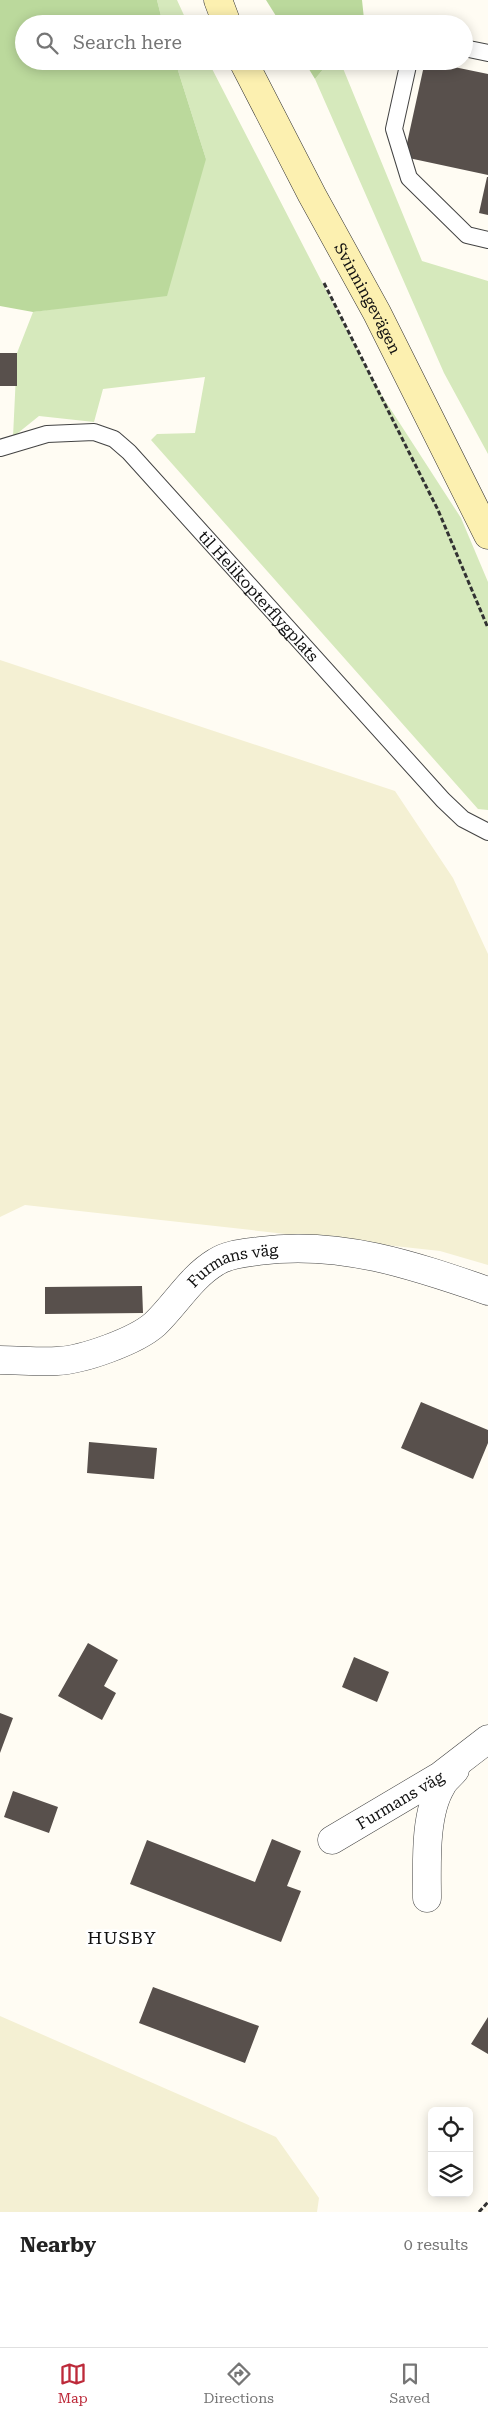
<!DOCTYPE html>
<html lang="en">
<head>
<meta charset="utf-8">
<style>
  :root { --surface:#fff; --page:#f2f2f2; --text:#222; --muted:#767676; --line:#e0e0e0; --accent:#bd2a3a }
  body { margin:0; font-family:"Roboto Serif",serif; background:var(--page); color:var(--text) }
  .controls { position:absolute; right:15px; bottom:15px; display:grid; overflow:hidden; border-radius:8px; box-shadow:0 2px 12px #0003 }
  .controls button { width:45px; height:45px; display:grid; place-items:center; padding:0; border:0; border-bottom:1px solid var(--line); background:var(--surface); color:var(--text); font:25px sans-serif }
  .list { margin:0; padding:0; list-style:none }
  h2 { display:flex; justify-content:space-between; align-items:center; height:65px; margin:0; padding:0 20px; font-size:21px }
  h2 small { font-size:16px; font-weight:400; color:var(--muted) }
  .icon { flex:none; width:28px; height:28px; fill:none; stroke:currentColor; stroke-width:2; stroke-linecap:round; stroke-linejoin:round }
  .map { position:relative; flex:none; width:488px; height:2212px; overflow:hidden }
  .search { position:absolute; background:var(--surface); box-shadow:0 2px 12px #0003; left:15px; right:15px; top:15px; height:55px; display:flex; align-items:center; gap:12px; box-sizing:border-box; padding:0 18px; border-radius:28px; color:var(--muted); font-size:19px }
  .sheet { height:135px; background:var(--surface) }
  nav { display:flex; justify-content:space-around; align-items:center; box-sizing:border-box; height:70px; border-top:1px solid var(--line); background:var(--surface); font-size:14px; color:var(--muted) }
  nav a { display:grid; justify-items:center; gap:2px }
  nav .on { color:var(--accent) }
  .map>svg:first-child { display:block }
  .farmland { fill:#f4f0d3 }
  .green { fill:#d6e9bc }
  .forest { fill:#bbd99c }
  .building { fill:#58504c }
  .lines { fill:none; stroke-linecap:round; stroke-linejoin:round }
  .lane-casing { stroke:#434343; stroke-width:18 }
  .street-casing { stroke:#434343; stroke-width:29 }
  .secondary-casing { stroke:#323232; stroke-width:29 }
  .path { stroke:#323232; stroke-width:3; stroke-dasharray:5 2.5; stroke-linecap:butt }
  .lane { stroke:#fff; stroke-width:16 }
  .street { stroke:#fff; stroke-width:28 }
  .secondary { stroke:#fcf0b0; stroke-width:28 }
  .labels { text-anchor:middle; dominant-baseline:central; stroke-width:5; stroke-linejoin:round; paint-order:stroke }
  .street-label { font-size:16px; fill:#101010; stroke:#fff }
  .neighbourhood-label { font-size:18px; letter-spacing:1px; fill:#101010; stroke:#fff }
</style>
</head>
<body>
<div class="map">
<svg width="488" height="2212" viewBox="0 0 488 2212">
  <rect width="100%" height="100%" fill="#fffcf3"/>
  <path class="farmland" d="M 0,660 L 395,791 L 453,878 L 488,954 L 488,1265 L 440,1251 L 25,1205 L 0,1217 Z
    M 0,2016 L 276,2137 L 319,2198 L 317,2212 L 0,2212 Z"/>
  <path class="green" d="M 157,0 L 177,0 L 188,24 L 163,24 Z
    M 175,61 L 208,61 L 375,385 L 461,518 L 488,582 L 488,810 L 478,809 L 151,440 L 157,434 L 195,433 L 205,377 L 103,389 L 94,422 L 39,416 L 13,437 L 17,353 L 33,312 L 60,308 L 206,159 Z
    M 330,61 L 340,61 L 422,261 L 488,281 L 488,454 L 444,373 L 315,79 Z"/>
  <path class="forest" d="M 0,0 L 157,0 L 163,24 L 24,24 L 24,61 L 175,61 L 206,159 L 167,296 L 33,312 L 0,306 Z
    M 266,0 L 362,0 L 364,19 L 361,24 L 281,24 Z
    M 304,61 L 330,61 L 315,79 Z"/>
  <path class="building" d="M 425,61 L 488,74 L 488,175 L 404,157 Z
    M 487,177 L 488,177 L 488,215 L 479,213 Z
    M 0,353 L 17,353 L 17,386 L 0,386 Z
    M 142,1286 L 143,1313 L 45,1314 L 45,1287 Z
    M 421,1402 L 488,1430 L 488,1443 L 473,1479 L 401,1448 Z
    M 89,1442 L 157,1448 L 154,1479 L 87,1473 Z
    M 88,1643 L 118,1660 L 104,1686 L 116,1693 L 102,1720 L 58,1696 Z
    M 354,1657 L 389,1672 L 377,1702 L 342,1687 Z
    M 0,1713 L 13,1718 L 0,1753 Z
    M 13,1791 L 58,1807 L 49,1833 L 4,1817 Z
    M 272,1839 L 301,1851 L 287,1886 L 301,1891 L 281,1942 L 130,1884 L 147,1840 L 255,1882 Z
    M 153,1987 L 259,2026 L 245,2063 L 139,2023 Z
    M 488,2017 L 488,2054 L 471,2044 Z"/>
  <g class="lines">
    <defs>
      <g id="lane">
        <path d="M 464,48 L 488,53"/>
        <path d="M 409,61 L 394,129 L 409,178 L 467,235 L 488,240"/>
        <path id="s1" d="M 0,448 L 47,434 L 94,432 L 114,439 L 129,452 L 443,800 L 463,819 L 488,832"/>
      </g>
      <g id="street">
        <path id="s2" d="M 0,1360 C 19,1360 38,1362 57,1361 C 83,1360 136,1341 155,1324 C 176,1304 191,1277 216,1262 C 228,1254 245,1253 259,1251 C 339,1240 413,1265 488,1291"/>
        <path id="s3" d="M 332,1840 L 440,1776 L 488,1739"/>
        <path d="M 427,1898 C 427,1864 424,1814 442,1785 C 445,1779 451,1775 455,1770"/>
      </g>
      <g id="secondary">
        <path d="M 218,0 L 227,24"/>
        <path id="s4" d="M 243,61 L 312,195 L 377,313 L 488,535"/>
      </g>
    </defs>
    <use href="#lane" class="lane-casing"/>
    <use href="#street" class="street-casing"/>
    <use href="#secondary" class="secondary-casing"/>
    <path class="path" d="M 324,283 L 438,510 L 488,628
      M 479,2212 L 488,2202"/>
    <use href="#lane" class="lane"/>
    <use href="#street" class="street"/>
    <use href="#secondary" class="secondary"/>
  </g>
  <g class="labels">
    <g class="street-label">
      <text stroke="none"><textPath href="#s4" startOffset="268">Svinningevägen</textPath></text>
      <text stroke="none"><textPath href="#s1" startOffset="331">til Helikopterflygplats</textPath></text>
      <text stroke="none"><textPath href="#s2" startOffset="265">Furmans väg</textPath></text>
      <text stroke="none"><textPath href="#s3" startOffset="79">Furmans väg</textPath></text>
    </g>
    <g class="neighbourhood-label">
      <text x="122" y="1937">HUSBY</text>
    </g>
  </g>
</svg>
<div class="controls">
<button><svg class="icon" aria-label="locate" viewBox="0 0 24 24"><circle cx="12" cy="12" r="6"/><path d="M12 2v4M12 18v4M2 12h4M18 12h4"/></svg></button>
<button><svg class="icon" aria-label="layers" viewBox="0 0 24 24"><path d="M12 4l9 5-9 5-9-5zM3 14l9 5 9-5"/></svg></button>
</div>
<div class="search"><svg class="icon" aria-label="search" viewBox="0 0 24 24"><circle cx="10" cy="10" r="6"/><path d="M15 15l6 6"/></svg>Search here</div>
</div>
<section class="sheet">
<h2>Nearby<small>0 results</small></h2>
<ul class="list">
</ul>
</section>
<nav>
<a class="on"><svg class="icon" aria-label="map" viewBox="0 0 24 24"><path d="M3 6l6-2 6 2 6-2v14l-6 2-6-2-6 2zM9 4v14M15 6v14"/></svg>Map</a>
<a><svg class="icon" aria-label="directions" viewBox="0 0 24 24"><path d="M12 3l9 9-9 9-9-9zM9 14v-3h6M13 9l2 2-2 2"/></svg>Directions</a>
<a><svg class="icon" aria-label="saved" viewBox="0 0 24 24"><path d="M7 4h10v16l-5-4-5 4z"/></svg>Saved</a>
</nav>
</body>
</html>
